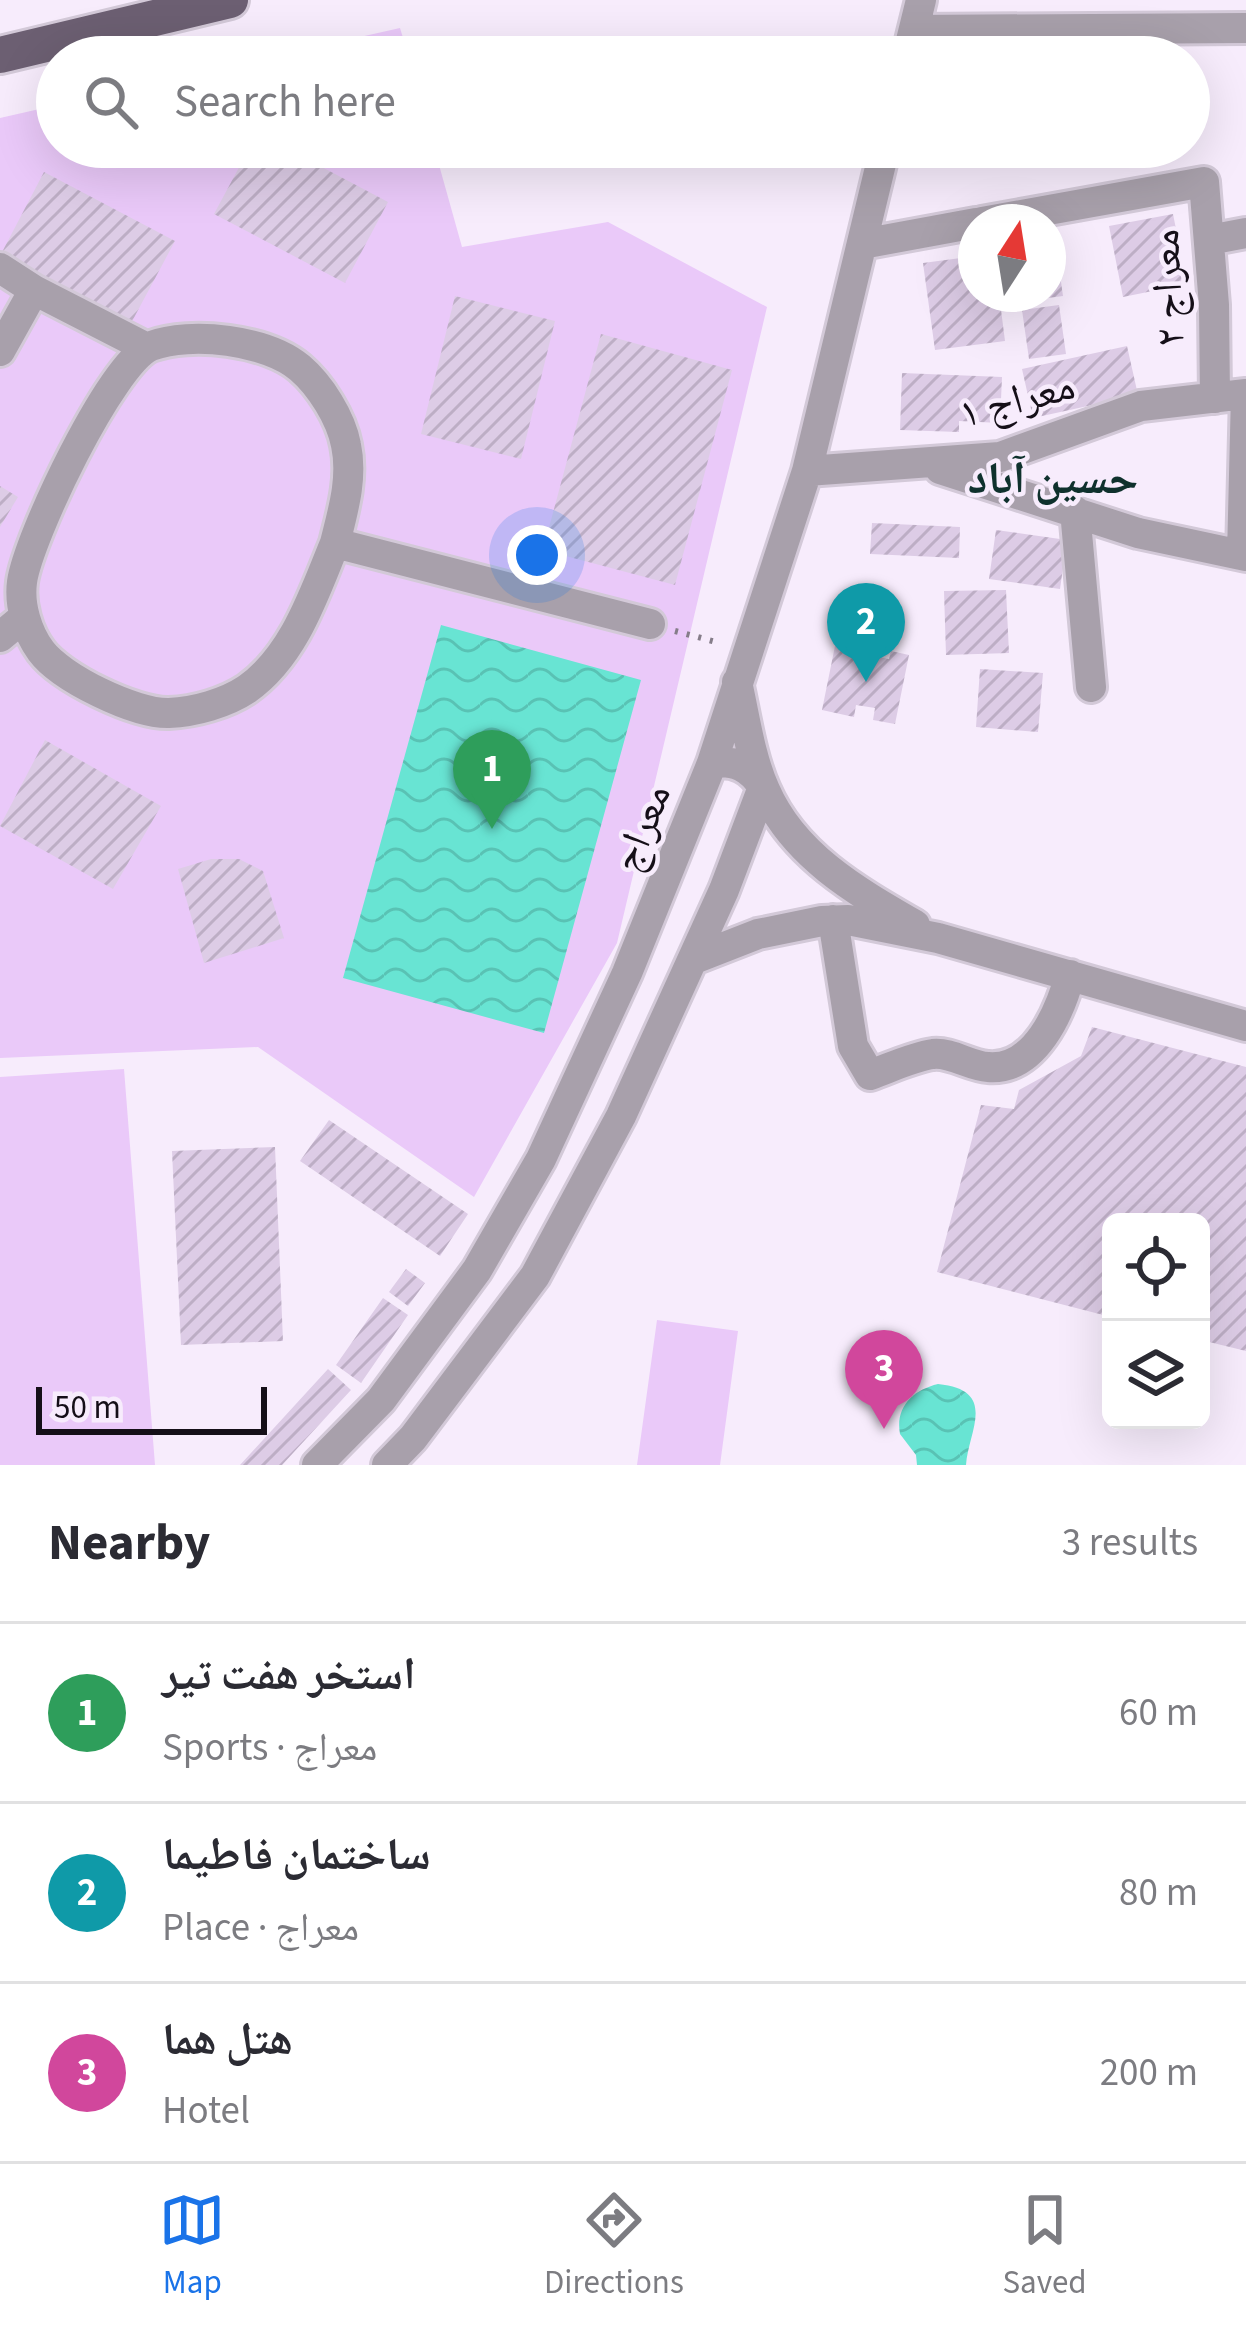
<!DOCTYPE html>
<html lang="en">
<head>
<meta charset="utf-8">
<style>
  :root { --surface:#fff; --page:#f7f7f7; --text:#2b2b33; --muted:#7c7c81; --line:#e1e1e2; --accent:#1a73e8 }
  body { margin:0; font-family:"Source Sans 3","Noto Naskh Arabic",sans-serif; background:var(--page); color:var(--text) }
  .controls { position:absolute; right:36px; bottom:36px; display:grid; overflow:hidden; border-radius:18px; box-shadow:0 12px 48px #0002 }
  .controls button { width:108px; height:108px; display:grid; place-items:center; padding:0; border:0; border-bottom:3px solid var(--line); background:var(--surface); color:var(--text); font:60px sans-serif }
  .compass { position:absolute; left:958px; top:204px; width:108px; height:108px; border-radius:50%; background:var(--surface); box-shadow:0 12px 48px #0002; rotate:12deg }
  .scale { position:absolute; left:36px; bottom:30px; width:231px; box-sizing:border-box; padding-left:12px; border:6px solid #150f18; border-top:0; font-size:33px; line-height:42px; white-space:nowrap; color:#150f18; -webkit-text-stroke:9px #f7ecfc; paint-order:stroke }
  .you { position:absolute; left:537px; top:555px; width:42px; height:42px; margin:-30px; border:9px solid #fff; border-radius:50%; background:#1a73e8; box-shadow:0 0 0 18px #1a73e833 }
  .badge { display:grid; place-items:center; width:78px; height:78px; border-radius:50%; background:var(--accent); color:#fff; font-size:39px; font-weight:700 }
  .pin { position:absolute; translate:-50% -99px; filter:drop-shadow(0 3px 6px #0008) }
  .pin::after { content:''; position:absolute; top:63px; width:42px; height:36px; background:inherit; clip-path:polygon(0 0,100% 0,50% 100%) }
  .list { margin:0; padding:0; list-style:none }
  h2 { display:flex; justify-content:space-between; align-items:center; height:156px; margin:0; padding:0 48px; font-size:51px }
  h2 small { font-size:39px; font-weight:400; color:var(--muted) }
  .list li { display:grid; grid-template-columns:78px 1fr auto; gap:36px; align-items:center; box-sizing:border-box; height:180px; padding:0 48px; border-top:3px solid var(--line) }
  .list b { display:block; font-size:45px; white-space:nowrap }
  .list p { margin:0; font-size:39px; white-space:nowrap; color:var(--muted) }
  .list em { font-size:39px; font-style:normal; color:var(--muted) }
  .icon { flex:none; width:66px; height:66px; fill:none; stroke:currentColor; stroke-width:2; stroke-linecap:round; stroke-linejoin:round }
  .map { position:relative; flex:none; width:1246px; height:1465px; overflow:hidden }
  .search { position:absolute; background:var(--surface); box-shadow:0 12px 48px #0002; left:36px; right:36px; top:36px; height:132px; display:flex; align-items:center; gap:30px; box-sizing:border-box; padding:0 42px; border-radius:66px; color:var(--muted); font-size:45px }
  .sheet { height:696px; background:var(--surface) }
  nav { display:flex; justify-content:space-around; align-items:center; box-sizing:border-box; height:168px; border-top:3px solid var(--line); background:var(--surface); font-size:33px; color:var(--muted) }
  nav a { display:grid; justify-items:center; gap:6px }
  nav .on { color:var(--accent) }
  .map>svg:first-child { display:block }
  .pitch { fill:#eac9f9 }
  .water { fill:url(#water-waves) }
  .building { fill:url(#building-hatch) }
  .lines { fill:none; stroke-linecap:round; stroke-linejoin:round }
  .minor-casing { stroke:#d3c9d8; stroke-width:36 }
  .major-casing { stroke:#d3c9d8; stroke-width:42 }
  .path { stroke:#857d89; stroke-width:6; stroke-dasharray:3 9; stroke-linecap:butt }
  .minor { stroke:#a8a0ab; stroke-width:30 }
  .major { stroke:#6c5f72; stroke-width:36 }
  .labels { text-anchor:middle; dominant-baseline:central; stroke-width:9; stroke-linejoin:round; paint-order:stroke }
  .street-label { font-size:42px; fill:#150f18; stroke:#f7ecfc }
  .neighbourhood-label { font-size:45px; font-weight:bold; fill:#0f312d; stroke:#f7ecfc }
</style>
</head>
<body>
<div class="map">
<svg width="1246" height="1465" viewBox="0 0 1246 1465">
  <defs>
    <pattern id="water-waves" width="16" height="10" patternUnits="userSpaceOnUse" patternTransform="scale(3)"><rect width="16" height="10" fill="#68e4d3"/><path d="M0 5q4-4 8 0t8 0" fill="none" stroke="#59c2b4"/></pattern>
    <pattern id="building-hatch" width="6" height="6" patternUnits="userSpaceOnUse" patternTransform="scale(3)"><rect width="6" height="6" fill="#ddcce6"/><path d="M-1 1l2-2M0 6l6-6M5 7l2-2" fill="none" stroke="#bdaec5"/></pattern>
  </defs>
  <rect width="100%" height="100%" fill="#f7ecfc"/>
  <path class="pitch" d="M 400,28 L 409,57 L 271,57 Z
    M 57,105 L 57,147 L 434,147 L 462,247 L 608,222 L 767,307 L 617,943 L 474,1197 L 258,1047 L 0,1058 L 0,118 Z
    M 124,1069 L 155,1465 L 0,1465 L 0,1077 Z
    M 657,1320 L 738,1331 L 720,1465 L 637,1465 Z"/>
  <path class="water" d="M 441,625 L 641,680 L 544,1033 L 343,978 Z
    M 938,1384 C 999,1390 968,1432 966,1465 L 917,1465 L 916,1455 L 900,1434 C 895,1407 913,1390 938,1384 Z"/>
  <path class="building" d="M 250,147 L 284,147 L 388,202 L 345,283 L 214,214 Z
    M 44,172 L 175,241 L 129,327 L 0,256 Z
    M 1173,214 L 1187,284 L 1123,297 L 1109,226 Z
    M 1055,240 L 1063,296 L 1025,301 L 1024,294 L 1048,294 L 1048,241 Z
    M 976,256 L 976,294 L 999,294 L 1005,341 L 935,350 L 923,263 Z
    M 455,296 L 555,321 L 521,459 L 421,434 Z
    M 1059,305 L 1066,354 L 1029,359 L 1022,310 Z
    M 601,334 L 732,370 L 675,585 L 543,550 Z
    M 1127,346 L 1138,395 L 1033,418 L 1022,369 Z
    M 902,373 L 1002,377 L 1000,423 L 959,421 L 959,432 L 900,430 Z
    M 0,486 L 18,497 L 0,527 Z
    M 872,523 L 960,527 L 959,558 L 870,554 Z
    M 996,530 L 1067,540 L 1060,589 L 989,579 Z
    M 1006,590 L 1009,653 L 946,655 L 944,591 Z
    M 836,641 L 860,645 L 858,653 L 889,659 L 891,651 L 909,655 L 895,724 L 873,720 L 875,708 L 856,705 L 854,717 L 822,710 Z
    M 980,669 L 1043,673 L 1038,732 L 976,727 Z
    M 45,740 L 161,806 L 113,889 L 0,826 Z
    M 211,859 L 239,859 L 263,871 L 284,938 L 204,963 L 178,869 Z
    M 1092,1027 L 1246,1067 L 1246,1351 L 1201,1340 L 1201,1222 L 1111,1222 L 1111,1317 L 937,1272 L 981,1105 L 1014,1109 L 1019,1090 L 1081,1056 Z
    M 329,1120 L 468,1214 L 440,1256 L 300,1161 Z
    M 275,1147 L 283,1341 L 181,1345 L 172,1151 Z
    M 406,1269 L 425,1283 L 408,1306 L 389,1292 Z
    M 383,1298 L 408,1315 L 361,1383 L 336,1365 Z
    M 328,1369 L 351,1390 L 282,1465 L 240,1465 Z"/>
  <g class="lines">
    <defs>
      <path id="minor" d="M 914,30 L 1246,28
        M 907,57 L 921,0
        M 982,222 L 1204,182 L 1214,305 L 1215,398
        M 1209,240 L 1246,233
        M 862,244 L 976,223
        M 0,268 L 34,290 L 147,348
        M 0,351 L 34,290
        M 940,469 L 1138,533 L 1246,556
        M 807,471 L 1000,457 L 1141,406 L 1246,394 L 1242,555
        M 1075,511 L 1091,687
        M 335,543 C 314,594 294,656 247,689 C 226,703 195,712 169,713 C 135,714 61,678 41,651 C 27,632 19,605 22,582 C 28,538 111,363 151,346 C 191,331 267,340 300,368 C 320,385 341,418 346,445 C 353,478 343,511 335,543 L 650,624
        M 0,637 L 24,617
        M 737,682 C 745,717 750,757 765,790 C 793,855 856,891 915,925
        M 833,920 L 853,1046 L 870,1075 C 890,1068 912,1057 933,1054 C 951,1052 970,1066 988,1067 C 1035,1071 1060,1012 1070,975
        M 694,959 L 758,934 L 822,921 L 848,920 L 938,938 L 1246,1026
        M 317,1465 L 381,1400 L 477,1270 L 541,1159 L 627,973 L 712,763 L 807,471 L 885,147
        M 387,1465 L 413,1438 L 535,1276 L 621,1116 L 724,890 L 763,787 C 750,767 735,760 712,763"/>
      <path id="major" d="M 0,55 L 230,0"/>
    </defs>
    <use href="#minor" class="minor-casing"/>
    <use href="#major" class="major-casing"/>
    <path class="path" d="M 675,631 L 720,643"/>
    <use href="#minor" class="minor"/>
    <use href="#major" class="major"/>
  </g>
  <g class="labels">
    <g class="street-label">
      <text transform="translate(1168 288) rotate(-93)">معراج ۲</text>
      <text transform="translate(1017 400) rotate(-15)">معراج ۱</text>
      <text transform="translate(642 828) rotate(-68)">معراج</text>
    </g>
    <g class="neighbourhood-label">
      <text x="1053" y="479">حسین آباد</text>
    </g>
  </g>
</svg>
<div class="controls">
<button><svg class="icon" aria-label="locate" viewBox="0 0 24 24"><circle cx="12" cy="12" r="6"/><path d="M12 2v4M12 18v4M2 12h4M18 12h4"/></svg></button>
<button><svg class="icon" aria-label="layers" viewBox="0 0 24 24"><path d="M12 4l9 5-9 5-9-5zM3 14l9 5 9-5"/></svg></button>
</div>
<svg class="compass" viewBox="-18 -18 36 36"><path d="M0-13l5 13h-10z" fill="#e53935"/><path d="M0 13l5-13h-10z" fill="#7c7c81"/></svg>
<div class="scale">50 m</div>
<div class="you"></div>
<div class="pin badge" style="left:492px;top:829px;background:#2e9e5b">1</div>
<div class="pin badge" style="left:866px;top:682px;background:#0f9aa8">2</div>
<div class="pin badge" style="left:884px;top:1429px;background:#d1479c">3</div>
<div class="search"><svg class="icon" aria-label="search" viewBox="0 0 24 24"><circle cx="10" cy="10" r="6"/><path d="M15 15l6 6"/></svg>Search here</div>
</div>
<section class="sheet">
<h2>Nearby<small>3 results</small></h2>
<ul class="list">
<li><span class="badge" style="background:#2e9e5b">1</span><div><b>استخر هفت تیر</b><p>Sports · معراج</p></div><em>60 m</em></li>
<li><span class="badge" style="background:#0f9aa8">2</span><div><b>ساختمان فاطیما</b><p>Place · معراج</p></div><em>80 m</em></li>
<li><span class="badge" style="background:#d1479c">3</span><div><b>هتل هما</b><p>Hotel</p></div><em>200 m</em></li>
</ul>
</section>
<nav>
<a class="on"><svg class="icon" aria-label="map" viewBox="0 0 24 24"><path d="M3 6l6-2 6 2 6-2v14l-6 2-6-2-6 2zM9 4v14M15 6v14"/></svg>Map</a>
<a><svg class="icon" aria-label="directions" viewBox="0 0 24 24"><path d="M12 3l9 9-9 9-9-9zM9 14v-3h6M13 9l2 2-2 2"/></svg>Directions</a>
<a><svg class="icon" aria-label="saved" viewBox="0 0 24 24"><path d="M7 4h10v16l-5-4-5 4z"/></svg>Saved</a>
</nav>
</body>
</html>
